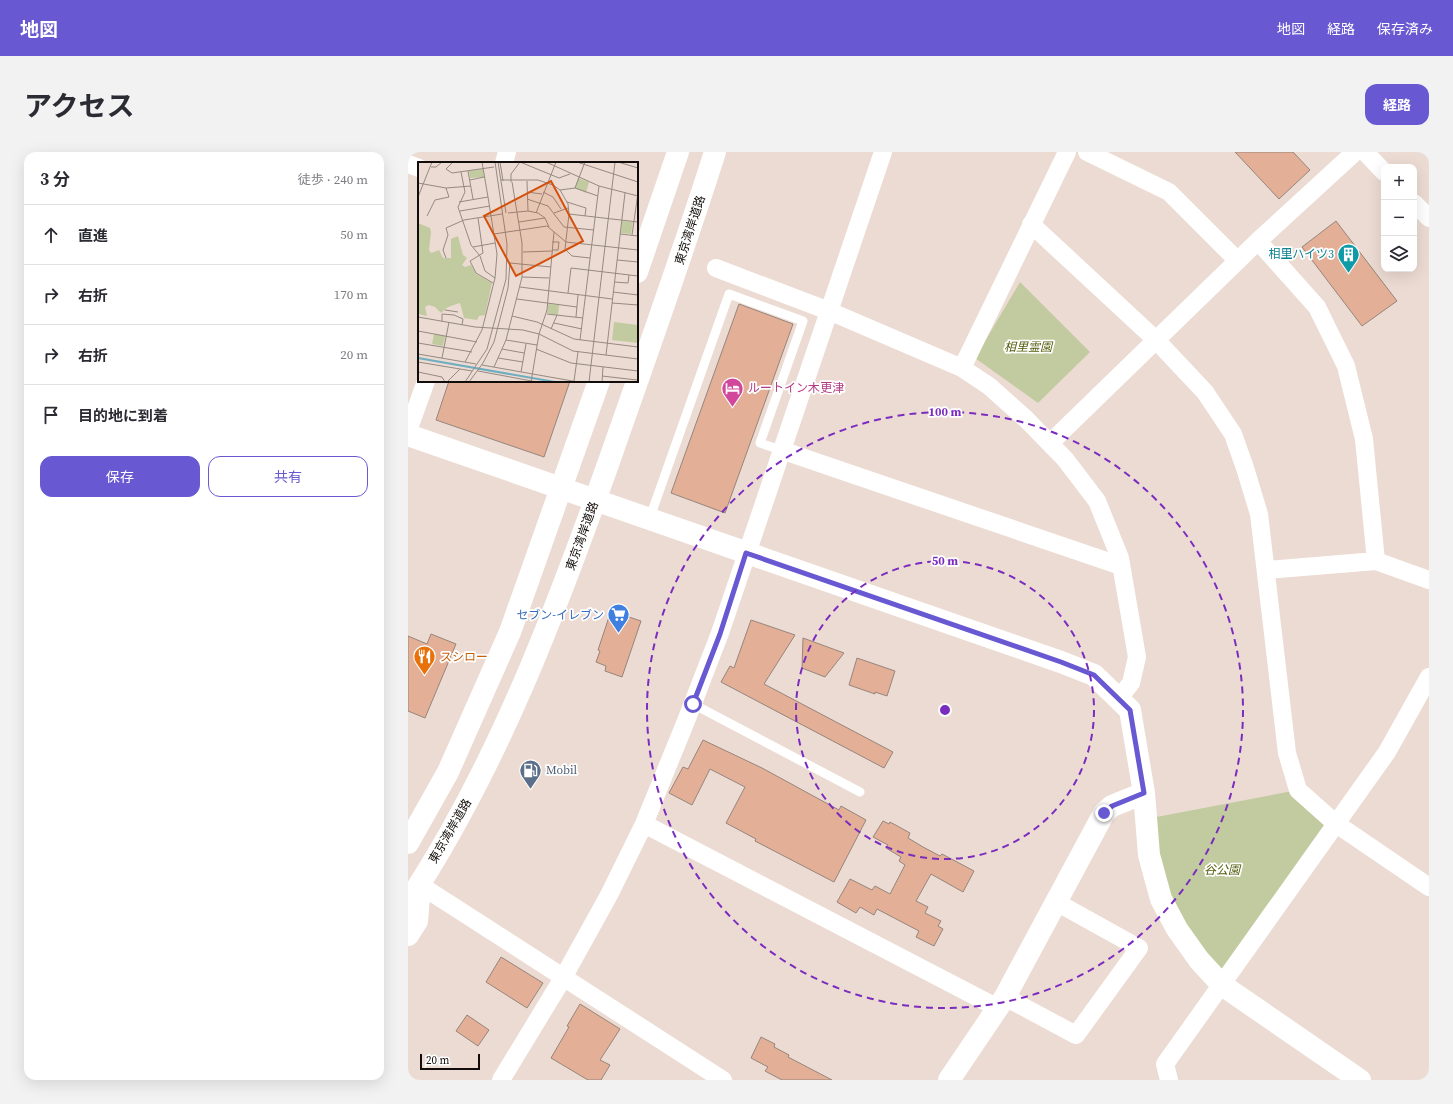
<!DOCTYPE html>
<html lang="ja">
<head>
<meta charset="utf-8">
<style>
  :root { --surface:#fff; --page:#f2f2f3; --text:#2b2b33; --muted:#7c7c81; --line:#e1e1e2; --accent:#6859d2 }
  body { margin:0; font-family:"Source Serif 4","Noto Sans JP",serif; background:var(--page); color:var(--text) }
  .controls { position:absolute; right:12px; top:12px; display:grid; overflow:hidden; border-radius:8px; box-shadow:0 4px 16px #0002 }
  .controls button { width:36px; height:36px; display:grid; place-items:center; padding:0; border:0; border-bottom:1px solid var(--line); background:var(--surface); color:var(--text); font:20px sans-serif }
  .scale { position:absolute; left:12px; bottom:10px; width:60px; box-sizing:border-box; padding-left:4px; border:2px solid #120d0a; border-top:0; font-size:11px; line-height:14px; white-space:nowrap; color:#120d0a; -webkit-text-stroke:3px #fff; paint-order:stroke }
  .stop { position:absolute; width:12px; height:12px; margin:-9px; border:3px solid #6859d2; border-radius:50%; background:#fff }
  .stop.end { background:#6859d2; border-color:#fff; box-shadow:0 1px 4px #0008 }
  .list { margin:0; padding:0; list-style:none }
  h2 { display:flex; justify-content:space-between; align-items:center; height:52px; margin:0; padding:0 16px; font-size:17px }
  h2 small { font-size:13px; font-weight:400; color:var(--muted) }
  .list li { display:grid; grid-template-columns:26px 1fr auto; gap:12px; align-items:center; box-sizing:border-box; height:60px; padding:0 16px; border-top:1px solid var(--line) }
  .list b { display:block; font-size:15px; white-space:nowrap }
  .list em { font-size:13px; font-style:normal; color:var(--muted) }
  .actions { display:flex; gap:8px; padding:12px 16px }
  .actions a { flex:1; padding:9px 0; border:1px solid var(--accent); border-radius:12px; text-align:center; font-size:14px; color:var(--accent) }
  .actions .main { background:var(--accent); color:#fff }
  .icon { flex:none; width:22px; height:22px; fill:none; stroke:currentColor; stroke-width:2; stroke-linecap:round; stroke-linejoin:round }
  .map { position:relative; flex:none; width:1021px; height:928px; overflow:hidden; border-radius:12px }
  header { display:flex; align-items:center; gap:24px; box-sizing:border-box; height:56px; padding:0 20px; background:var(--accent); color:#fff }
  header strong { font-size:19px }
  nav { display:flex; gap:22px; margin-inline-start:auto; font-size:14px }
  .intro { display:flex; align-items:center; justify-content:space-between; box-sizing:border-box; height:96px; padding:0 24px }
  h1 { margin:0; font-size:28px }
  .button { padding:10px 18px; border-radius:12px; background:var(--accent); color:#fff; font-size:14px; font-weight:700 }
  main { display:flex; gap:24px; padding:0 24px }
  aside { flex:1; background:var(--surface); border-radius:12px; box-shadow:0 4px 16px #0002 }
  .map>svg:first-child { display:block }
  .green { fill:#c2cb9f }
  .building { fill:#e3b097; stroke:#95857d }
  .lines { fill:none; stroke-linecap:round; stroke-linejoin:round }
  .service { stroke:#fff; stroke-width:9 }
  .minor { stroke:#fff; stroke-width:18 }
  .tertiary { stroke:#fff; stroke-width:22 }
  .trunk { stroke:#fff; stroke-width:22 }
  .route { stroke:#6859d2; stroke-width:5 }
  .ring { fill:none; stroke:#7b2cbf; stroke-width:2; stroke-dasharray:7 5 }
  .labels { text-anchor:middle; dominant-baseline:central; stroke-width:3.5; stroke-linejoin:round; paint-order:stroke }
  .street-label { font-size:12px; fill:#120d0a; stroke:#fff }
  .culture-label { font-size:12px; fill:#0d838f; stroke:#fff; text-anchor:end }
  .park-label { font-size:12px; font-style:italic; fill:#535c0a; stroke:#fff }
  .hotel-label { font-size:12px; fill:#b23c85; stroke:#fff; text-anchor:start }
  .shop-label { font-size:12px; fill:#366cbe; stroke:#fff; text-anchor:end }
  .food-label { font-size:12px; fill:#c56008; stroke:#fff; text-anchor:start }
  .service-label { font-size:12px; fill:#4e5e75; stroke:#fff; text-anchor:start }
  .inset-river { fill:none; stroke:#6fadc1; stroke-width:2 }
  .inset-road { fill:none; stroke:#958982; stroke-width:1 }
  .view { fill:#d3510c; fill-opacity:0.15; stroke:#d3510c; stroke-width:2 }
  .inset-edge { fill:none; stroke:#120d0a; stroke-width:2 }
  .centre { fill:#7b2cbf; stroke:#fff; stroke-width:2 }
  .ring-label { font-size:12px; text-anchor:middle; font-weight:bold; fill:#7b2cbf; stroke:#fff; stroke-width:3.5; stroke-linejoin:round; paint-order:stroke }
</style>
</head>
<body>
<header>
<strong>地図</strong>
<nav><a>地図</a><a>経路</a><a>保存済み</a></nav>
</header>
<div class="intro"><h1>アクセス</h1><a class="button">経路</a></div>
<main>
<aside>
<h2>3 分<small>徒歩 · 240 m</small></h2>
<ul class="list">
<li><svg class="icon" aria-label="ahead" viewBox="0 0 24 24"><path d="M12 20V5M6 11l6-6 6 6"/></svg><div><b>直進</b></div><em>50 m</em></li>
<li><svg class="icon" aria-label="right" viewBox="0 0 24 24"><path d="M7 20v-9h11M14 6l5 5-5 5"/></svg><div><b>右折</b></div><em>170 m</em></li>
<li><svg class="icon" aria-label="right" viewBox="0 0 24 24"><path d="M7 20v-9h11M14 6l5 5-5 5"/></svg><div><b>右折</b></div><em>20 m</em></li>
<li><svg class="icon" aria-label="arrive" viewBox="0 0 24 24"><path d="M6 21V4h12l-3 4 3 4H6"/></svg><div><b>目的地に到着</b></div></li>
</ul>
<div class="actions"><a class="main">保存</a><a>共有</a></div>
</aside>
<div class="map">
<svg width="1021" height="928" viewBox="0 0 1021 928">
  <rect width="100%" height="100%" fill="#ecdbd2"/>
  <path class="green" d="M 612,130 L 682,200 L 630,251 L 567,206 Z
    M 890,638 L 927,671 L 814,833 L 769,777 L 738,667 Z"/>
  <path class="building" d="M 827,0 L 885,0 L 902,18 L 871,47 Z
    M 928,69 L 989,149 L 954,174 L 894,95 Z
    M 331,152 L 385,172 L 317,361 L 263,341 Z
    M 41,229 L 162,229 L 136,305 L 28,268 Z
    M 203,459 L 233,469 L 214,525 L 197,519 L 198,514 L 188,510 L 192,499 L 190,498 Z
    M 343,468 L 387,483 L 356,532 L 485,600 L 476,616 L 313,530 L 322,514 L 326,516 Z
    M 23,482 L 48,492 L 17,566 L 0,559 L 0,484 L 19,492 Z
    M 395,486 L 436,501 L 417,525 L 394,516 Z
    M 449,506 L 487,519 L 479,544 L 467,540 L 467,542 L 441,533 Z
    M 295,588 L 354,616 L 431,658 L 433,654 L 458,668 L 426,730 L 347,689 L 348,687 L 318,671 L 337,635 L 302,617 L 284,653 L 261,641 L 275,615 L 280,617 Z
    M 475,669 L 481,672 L 482,670 L 502,681 L 500,686 L 515,695 L 532,704 L 534,702 L 566,719 L 555,740 L 523,722 L 508,749 L 520,755 L 517,761 L 533,769 L 530,774 L 535,777 L 526,794 L 508,785 L 511,779 L 469,757 L 466,763 L 452,755 L 448,761 L 429,750 L 442,727 L 464,738 L 467,734 L 482,742 L 497,713 L 491,709 L 493,705 L 478,696 L 480,693 L 465,685 Z
    M 93,805 L 135,831 L 119,856 L 78,830 Z
    M 172,852 L 212,877 L 192,908 L 202,913 L 193,928 L 180,928 L 143,906 L 161,875 L 159,874 Z
    M 59,863 L 81,878 L 70,894 L 48,879 Z
    M 353,885 L 367,892 L 366,895 L 381,903 L 380,905 L 424,928 L 374,928 L 357,919 L 360,915 L 343,906 Z"/>
  <g class="lines">
    <path class="service" d="M 241,368 L 321,142 L 395,169 L 352,291 L 373,298
      M 285,552 L 452,640"/>
    <path class="minor" d="M 679,0 L 761,40 L 830,109
      M 957,0 L 976,20
      M 96,11 L 99,0
      M 0,12 L 11,16
      M 1006,51 L 1021,66
      M 623,72 L 748,188 L 797,240 L 825,282 L 837,316 L 851,362 L 879,601 L 890,638 L 927,671 L 1021,735
      M 850,89 L 909,155 L 938,214 L 956,287 L 968,409
      M 308,116 L 421,159 L 554,216 L 581,234 L 618,267 L 657,307 L 689,349 L 712,406 L 729,505 L 723,531 L 711,546
      M 554,216 L 659,0
      M 0,279 L 18,229
      M 642,291 L 850,89 L 947,0
      M 373,298 L 713,414
      M 858,418 L 968,409 L 1021,428
      M 236,672 L 590,856
      M 12,733 L 315,928
      M 597,845 L 668,883 L 731,796 L 648,750
      M 93,928 L 155,826 L 201,743 L 236,672 L 278,569 L 312,481 L 475,0
      M 761,928 L 757,912 L 979,600 L 1021,525"/>
    <path class="tertiary" d="M 0,283 L 653,510 L 686,523 L 722,558 L 736,641 L 741,703 L 753,747 L 769,777 L 791,808 L 814,833 L 952,928
      M 541,928 L 597,845 L 696,661 L 704,654 L 736,641"/>
    <path class="trunk" d="M 229,120 L 270,0
      M 0,691 L 40,620 L 102,480 L 191,229
      M 0,750 C 91,612 149,456 204,301 C 239,201 275,101 307,0
      M 0,783 L 9,769 L 12,733"/>
  </g>
  <g class="lines">
    <path class="route" d="M 285,552 L 312,482 L 338,401 L 653,510 L 686,523 L 722,558 L 736,641 L 704,654 L 696,661"/>
  </g>
  <g class="ring">
    <circle cx="537" cy="558" r="149"/>
    <circle cx="537" cy="558" r="298"/>
  </g>
  <defs>
    <symbol id="building-pin" viewBox="-11 -11 22 30"><path d="M0 17L-7.5 6A9.5 9.5 0 1 1 7.5 6Z" fill="#0f9aa8" stroke="#fff"/><path d="M-4-6H4V6H1V3H-1V6H-4ZM-2.5-4.3h1.7v1.8h-1.7ZM.8-4.3h1.7v1.8H.8ZM-2.5-1h1.7V.8h-1.7ZM.8-1h1.7V.8H.8Z" fill="#fff"/></symbol>
    <symbol id="hotel-pin" viewBox="-11 -11 22 30"><path d="M0 17L-7.5 6A9.5 9.5 0 1 1 7.5 6Z" fill="#d1479c" stroke="#fff"/><path d="M-6-4.5h1.5V1H6V5H4.5V3h-9V5H-6ZM-4 0a1.8 1.8 0 1 1 3.6 0ZM.5 0V-2.5h3Q6-2.5 6 0Z" fill="#fff"/></symbol>
    <symbol id="supermarket-pin" viewBox="-11 -11 22 30"><path d="M0 17L-7.5 6A9.5 9.5 0 1 1 7.5 6Z" fill="#3f7fe0" stroke="#fff"/><path d="M-6-5.5h2.5l.6 2H6L4.5 2H-2.5L-4.4-4H-6ZM-1.5 3.2a1.3 1.3 0 1 0 .1 0ZM3 3.2a1.3 1.3 0 1 0 .1 0Z" fill="#fff"/></symbol>
    <symbol id="restaurant-pin" viewBox="-11 -11 22 30"><path d="M0 17L-7.5 6A9.5 9.5 0 1 1 7.5 6Z" fill="#e8710a" stroke="#fff"/><path d="M-5-6h1v4h1v-4h1v4h1v-4h1v5L-1.5 .5V6h-2V.5L-5-1ZM5-6V6H3V1.5H1.5Q1.5-4 5-6Z" fill="#fff"/></symbol>
    <symbol id="fuel-pin" viewBox="-11 -11 22 30"><path d="M0 17L-7.5 6A9.5 9.5 0 1 1 7.5 6Z" fill="#5c6f8a" stroke="#fff"/><path d="M-5.5-6h7V0h2V4h1.3V-2.5L3-4.5l.8-.8L6-3V5H2.5V1h-1V6h-7ZM-4.2-4.7v3.2H.2V-4.7Z" fill="#fff"/></symbol>
  </defs>
  <g fill-rule="evenodd">
    <use href="#building-pin" x="928" y="90" width="25" height="34"/>
    <use href="#hotel-pin" x="312" y="224" width="25" height="34"/>
    <use href="#supermarket-pin" x="198" y="450" width="25" height="34"/>
    <use href="#restaurant-pin" x="4" y="492" width="25" height="34"/>
    <use href="#fuel-pin" x="110" y="606" width="25" height="34"/>
  </g>
  <g class="labels">
    <g class="street-label">
      <text transform="translate(282 78) rotate(-72)">東京湾岸道路</text>
      <text transform="translate(174 384) rotate(-70)">東京湾岸道路</text>
      <text transform="translate(42 679) rotate(-60)">東京湾岸道路</text>
    </g>
    <g class="culture-label">
      <text x="926" y="102">相里ハイツ3</text>
    </g>
    <g class="park-label">
      <text x="620" y="195">相里霊園</text>
      <text x="814" y="718">谷公園</text>
    </g>
    <g class="hotel-label">
      <text x="340" y="236">ルートイン木更津</text>
    </g>
    <g class="shop-label">
      <text x="196" y="463">セブン-イレブン</text>
    </g>
    <g class="food-label">
      <text x="32" y="505">スシロー</text>
    </g>
    <g class="service-label">
      <text x="138" y="618">Mobil</text>
    </g>
  </g>
  <g transform="translate(10 10)">
    <rect width="220" height="220" fill="#ecdbd2"/>
    <path d="M 65,7 L 66,15 L 52,16 L 51,9 ZM 160,16 L 171,20 L 168,31 L 157,26 ZM 204,59 L 215,60 L 213,72 L 203,71 ZM 0,61 L 12,66 L 13,70 L 11,88 L 13,91 L 21,88 L 25,96 L 33,96 L 33,77 L 40,74 L 45,93 L 49,96 L 44,103 L 47,105 L 53,103 L 58,112 L 74,121 L 67,153 L 61,154 L 59,158 L 46,156 L 42,141 L 30,145 L 23,151 L 17,145 L 11,143 L 7,145 L 9,154 L 0,152 ZM 130,142 L 141,143 L 140,153 L 129,151 ZM 196,160 L 220,163 L 220,181 L 194,178 ZM 16,172 L 27,174 L 25,184 L 14,182 Z" fill="#c2cb9f"/>
    <path class="inset-river" d="M 0,196 L 137,220"/>
    <path class="inset-road" d="M 35,0 L 28,7 L 34,11 L 76,5M 64,0 L 70,35M 80,0 L 88,51M 82,0 L 85,19M 102,0 L 141,16 L 152,12M 128,0 L 181,24 L 220,34M 159,0 L 220,20M 200,0 L 220,6M 13,5 L 18,5 L 24,0M 50,9 L 55,37M 43,10 L 47,30 L 40,45 L 53,83 L 62,94 L 67,109 L 77,116M 52,18 L 66,15M 83,18 L 120,18 L 135,23 L 142,28 L 150,42 L 151,52 L 147,87 L 154,94 L 172,96M 109,19 L 110,49M 93,20 L 93,12 L 102,0M 0,21 L 28,26 L 53,24M 157,26 L 167,0M 142,28 L 157,26 L 180,34M 109,30 L 124,32M 125,30 L 135,35 L 143,47M 0,35 L 14,0M 109,37 L 130,44 L 146,65 L 176,68M 41,40 L 70,35 L 79,92 L 77,116 L 64,168 L 47,200M 149,40 L 168,46 L 167,54M 42,49 L 72,44M 90,51 L 110,49 L 120,51 L 127,56 L 131,65M 118,51 L 138,0M 136,51 L 150,46M 151,52 L 220,60M 9,54 L 17,38 L 31,35 L 28,26M 60,56 L 65,91 L 52,99 L 58,111 L 75,121M 101,60 L 127,56M 76,72 L 129,64 L 148,80 L 220,88M 202,72 L 220,74M 214,73 L 220,31M 134,80 L 141,80 L 140,88 L 134,88M 55,85 L 77,81M 105,90 L 134,89M 28,96 L 25,88 L 30,73 L 28,66 L 46,58 L 84,52M 199,98 L 220,100M 92,101 L 133,105M 104,115 L 131,116M 196,120 L 210,121 L 211,113M 102,125 L 194,137M 195,130 L 220,133M 150,131 L 153,106 L 220,114M 99,137 L 159,145M 194,141 L 220,143M 27,148 L 40,150M 129,152 L 165,156M 94,154 L 119,160 L 156,177 L 220,185M 0,155 L 57,165 L 105,168 L 121,172 L 155,189 L 220,197M 158,155 L 160,133M 24,159 L 24,152 L 36,153 L 45,157 L 44,163M 136,161 L 164,167M 133,167 L 139,153M 0,169 L 59,180M 88,178 L 119,183M 162,178 L 181,24M 0,181 L 54,190M 84,187 L 106,191M 118,187 L 153,201 L 220,209M 0,192 L 58,202M 188,193 L 207,31M 24,196 L 31,160M 80,196 L 105,200M 0,200 L 54,209M 64,203 L 160,220M 76,205 L 88,178 L 104,115 L 104,81 L 94,20M 60,209 L 119,220M 0,210 L 24,215 L 27,220M 103,210 L 108,182M 184,214 L 219,218M 156,219 L 160,190M 29,220 L 42,207M 47,220 L 69,187 L 88,117 L 89,82 L 77,0M 51,220 L 65,201 L 76,180 L 90,126 L 92,101M 113,220 L 121,172 L 129,148 L 136,70M 171,220 L 197,0M 184,220 L 185,205"/>
    <path class="view" d="M 133,19 L 165,79 L 98,114 L 66,54 Z"/>
    <rect width="220" height="220" class="inset-edge"/>
  </g>
  <circle cx="537" cy="558" r="6" class="centre"/>
  <g class="ring-label">
    <text x="537" y="264">100 m</text>
    <text x="537" y="413">50 m</text>
  </g>
</svg>
<div class="controls">
<button>+</button>
<button>−</button>
<button><svg class="icon" aria-label="layers" viewBox="0 0 24 24"><path d="M12 4l9 5-9 5-9-5zM3 14l9 5 9-5"/></svg></button>
</div>
<div class="scale">20 m</div>
<div class="stop" style="left:285px;top:552px"></div>
<div class="stop end" style="left:696px;top:661px"></div>
</div>
</main>
</body>
</html>
